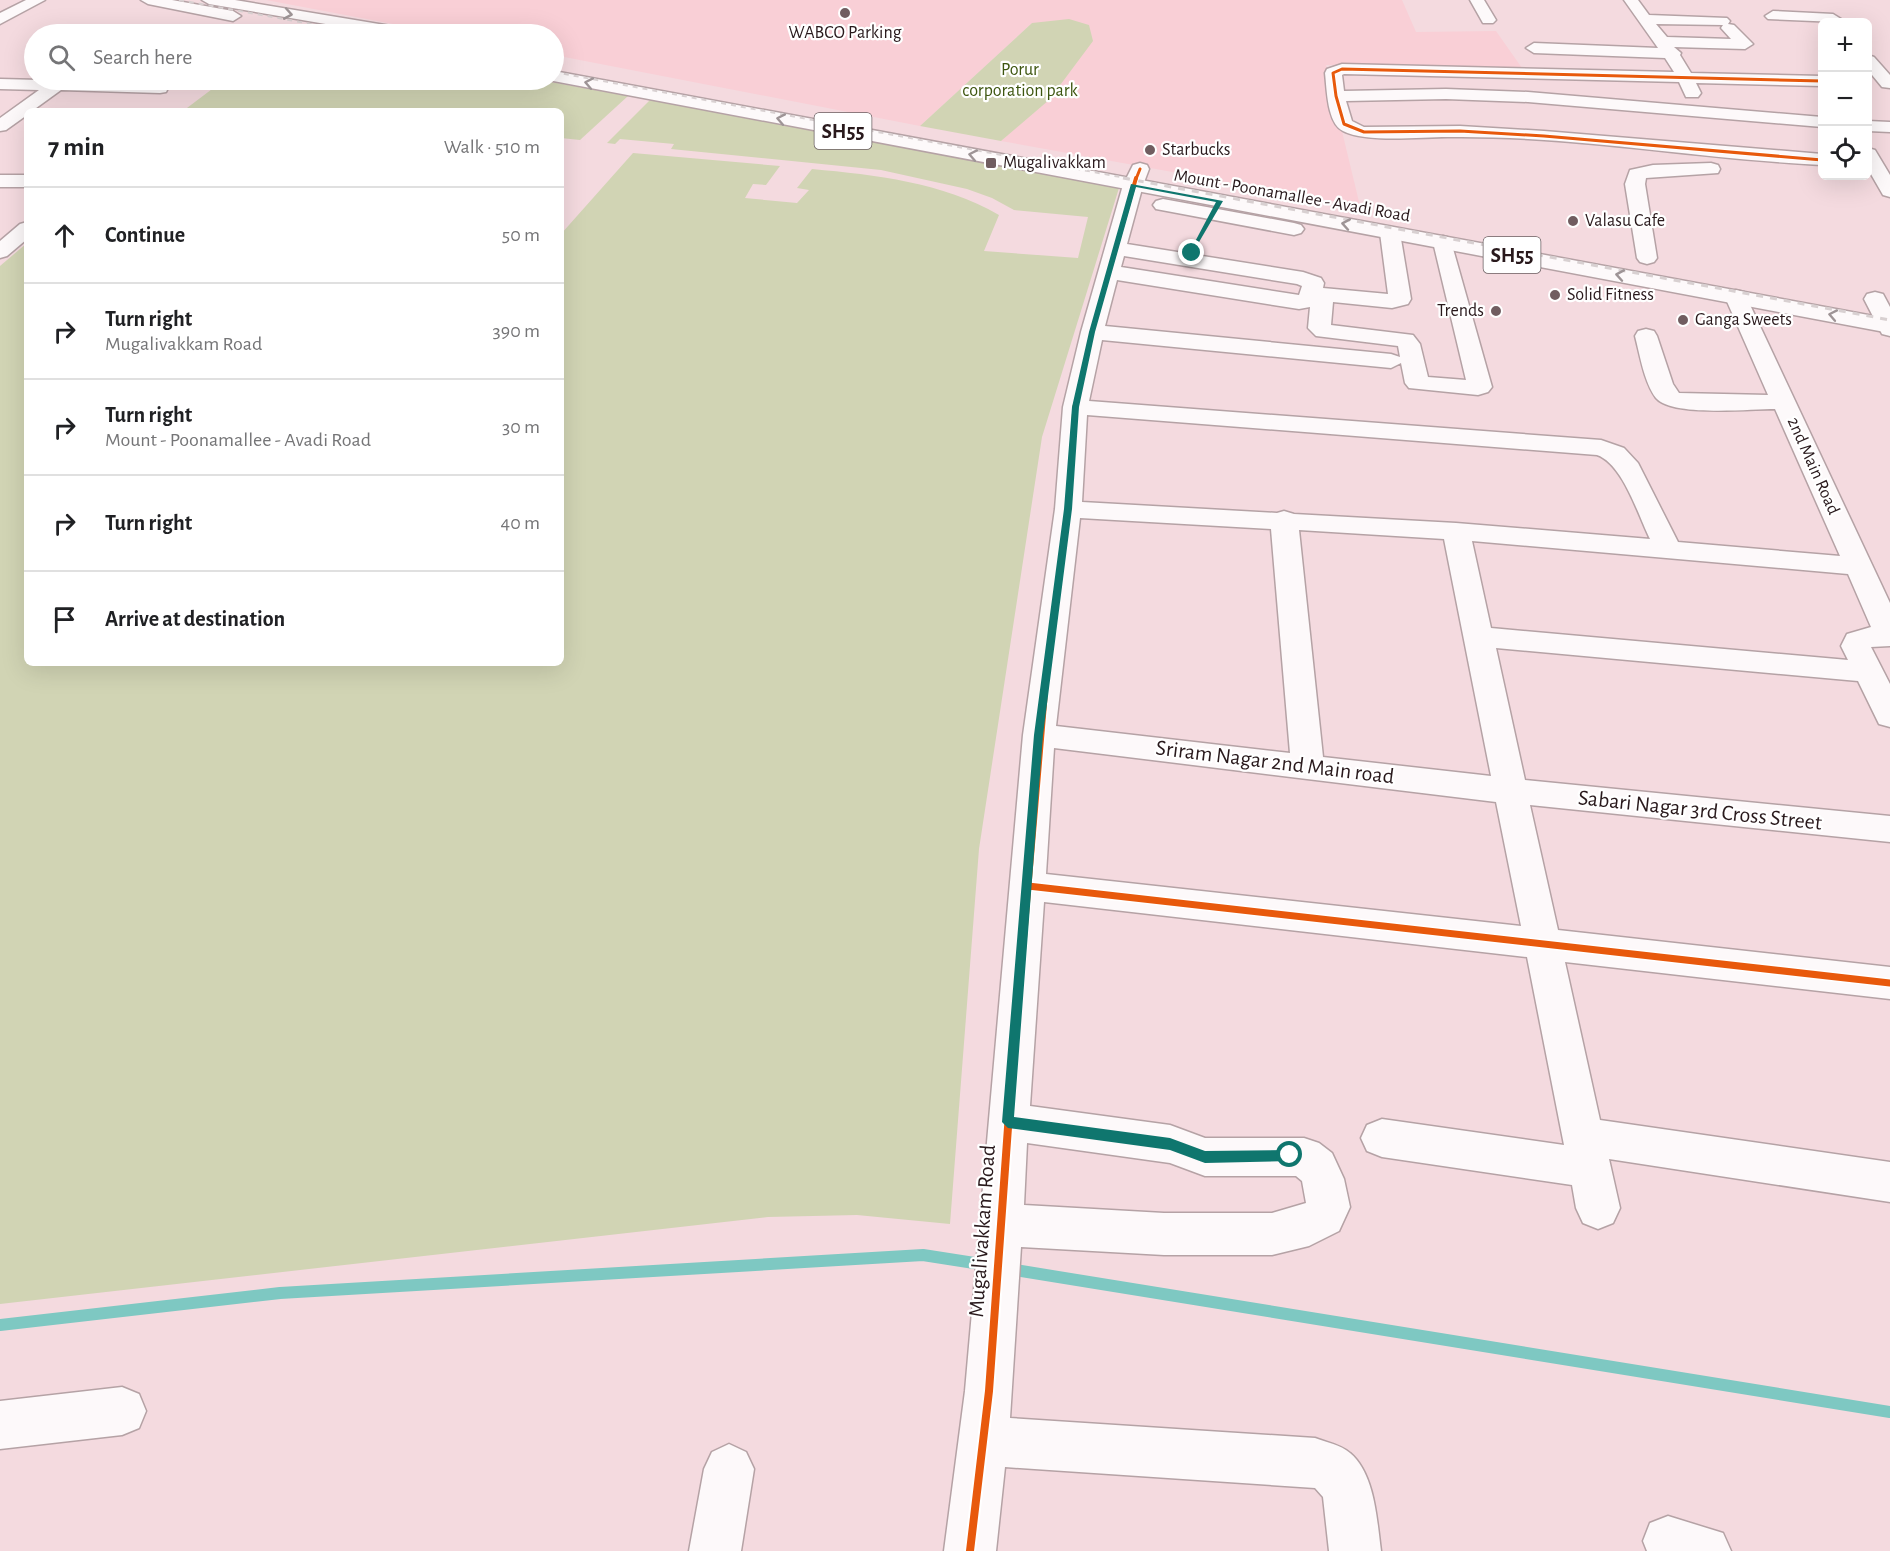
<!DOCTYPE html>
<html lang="en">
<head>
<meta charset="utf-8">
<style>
  :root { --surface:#fff; --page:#f2f2f2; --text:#202124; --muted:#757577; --line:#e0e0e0 }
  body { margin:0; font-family:"Alegreya Sans",sans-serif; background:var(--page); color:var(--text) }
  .controls { position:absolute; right:18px; top:18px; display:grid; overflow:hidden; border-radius:9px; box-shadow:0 6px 24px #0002 }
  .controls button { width:54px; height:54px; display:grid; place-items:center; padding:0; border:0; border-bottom:2px solid var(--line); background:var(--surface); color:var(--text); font:30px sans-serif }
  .stop { position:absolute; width:18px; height:18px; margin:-14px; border:4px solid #0f766e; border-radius:50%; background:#fff }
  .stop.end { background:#0f766e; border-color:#fff; box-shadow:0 2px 6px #0008 }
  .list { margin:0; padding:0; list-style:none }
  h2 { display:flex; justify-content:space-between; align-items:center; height:78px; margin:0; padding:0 24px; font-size:26px }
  h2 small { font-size:20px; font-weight:400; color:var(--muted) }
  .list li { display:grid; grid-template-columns:39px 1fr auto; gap:18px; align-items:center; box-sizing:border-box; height:96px; padding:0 24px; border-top:2px solid var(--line) }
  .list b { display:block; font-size:22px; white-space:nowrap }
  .list p { margin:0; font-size:20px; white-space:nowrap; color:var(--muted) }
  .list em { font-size:20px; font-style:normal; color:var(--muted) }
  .icon { flex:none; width:33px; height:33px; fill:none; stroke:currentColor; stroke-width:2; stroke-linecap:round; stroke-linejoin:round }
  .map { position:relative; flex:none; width:1890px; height:1551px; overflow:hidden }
  .search { position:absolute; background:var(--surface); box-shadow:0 6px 24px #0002; left:24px; top:24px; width:540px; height:66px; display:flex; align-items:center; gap:15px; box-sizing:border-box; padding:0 21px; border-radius:33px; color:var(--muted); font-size:22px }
  .panel { position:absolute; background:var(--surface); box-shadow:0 6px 24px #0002; left:24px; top:108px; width:540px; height:558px; border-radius:9px }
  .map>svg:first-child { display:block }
  .built { fill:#f9cfd6 }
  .green { fill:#d1d4b4 }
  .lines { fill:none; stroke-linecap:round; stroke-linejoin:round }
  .stream { stroke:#7ec8c2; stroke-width:12 }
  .minor-casing { stroke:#b5a2a5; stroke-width:3 }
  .major-casing { stroke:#b5a2a5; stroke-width:3 }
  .minor { fill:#fdf9fa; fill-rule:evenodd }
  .major { fill:#fdf9fa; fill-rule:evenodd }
  .rail-far1 { stroke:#d8d0d1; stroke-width:2; stroke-dasharray:5 5; stroke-linecap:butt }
  .rail { stroke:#d8d0d1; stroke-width:3; stroke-dasharray:7 7; stroke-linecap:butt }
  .cycleway-far4-casing { stroke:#fff; stroke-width:5 }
  .cycleway-far3-casing { stroke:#fff; stroke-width:6 }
  .cycleway-far2-casing { stroke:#fff; stroke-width:8 }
  .cycleway-far1-casing { stroke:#fff; stroke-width:10 }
  .cycleway-casing { stroke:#fff; stroke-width:12 }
  .cycleway-far4 { stroke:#e8590c; stroke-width:3 }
  .cycleway-far3 { stroke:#e8590c; stroke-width:4 }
  .cycleway-far2 { stroke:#e8590c; stroke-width:5 }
  .cycleway-far1 { stroke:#e8590c; stroke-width:7 }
  .cycleway { stroke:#e8590c; stroke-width:8 }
  .oneway { stroke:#9e9496 }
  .route { fill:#0f766e }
  .poi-dot { fill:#705d60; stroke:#fff; stroke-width:2 }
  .labels { text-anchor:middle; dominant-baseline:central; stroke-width:4.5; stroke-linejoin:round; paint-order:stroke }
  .far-poi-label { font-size:18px; fill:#29191c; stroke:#fff; text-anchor:start }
  .far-park-label { font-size:18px; fill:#3d550f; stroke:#fff }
  .far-street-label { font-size:18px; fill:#29191c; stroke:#fff }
  .shield { fill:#fff; stroke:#695e60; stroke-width:1.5 }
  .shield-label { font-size:21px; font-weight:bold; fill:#29191c }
  .street-label { font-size:22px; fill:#29191c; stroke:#fff }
</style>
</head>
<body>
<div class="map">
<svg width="1890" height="1551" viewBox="0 0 1890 1551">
  <rect width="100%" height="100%" fill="#f4dadf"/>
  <path class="built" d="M 266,0 L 1402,0 L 1416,32 L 1496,31 L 1522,68 L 1326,65 L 1360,206 L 1001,141 L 1055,92 L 1032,23 L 920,126 L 554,55 L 554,34 L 446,34 Z"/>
  <path class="green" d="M 1069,19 L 1089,25 L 1093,41 L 1049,100 L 1001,141 L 920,126 L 1032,23 Z
    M 224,80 L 540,80 L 628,96 L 580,140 L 561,138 L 561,111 L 183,111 Z
    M 650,100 L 1119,188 L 1042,437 L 979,849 L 950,1224 L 857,1215 L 768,1217 L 0,1304 L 0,266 L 27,243 L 27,663 L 561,663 L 561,234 L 633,153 L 780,166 L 766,185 L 753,184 L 745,198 L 797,203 L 809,190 L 797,188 L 812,169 C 876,175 942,182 999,215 L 984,251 L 1078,258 L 1088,217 L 1014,210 L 992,198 L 967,189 L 881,170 L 671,149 L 674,144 L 620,139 L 615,144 L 607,143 Z"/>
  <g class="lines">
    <path class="stream" d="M 1009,1269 L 1890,1412
      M 0,1325 L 280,1293 L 923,1255 L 987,1265"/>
    <defs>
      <path id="minor" d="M 26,0 L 45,0 L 0,24 L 0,13 Z
        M 1470,0 L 1484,0 L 1496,20 L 1493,23 L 1483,23 Z
        M 1624,0 L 1638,0 L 1649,15 L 1727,18 L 1730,21 L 1728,24 L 1734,25 L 1753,44 L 1745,49 L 1674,47 L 1681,53 L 1680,55 L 1691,73 L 1822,76 L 1822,86 L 1696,83 L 1701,93 L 1698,97 L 1686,97 L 1679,82 L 1344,74 L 1342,75 L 1344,91 L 1446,89 L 1528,92 L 1822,117 L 1822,127 L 1528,102 L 1446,99 L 1346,101 L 1352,121 L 1364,127 L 1460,126 L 1544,131 L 1822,154 L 1822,165 C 1698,159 1572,135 1447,137 C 1421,137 1365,143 1343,131 C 1327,123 1327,90 1325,73 L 1327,69 L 1342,64 L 1674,72 L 1665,58 L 1534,53 L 1526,48 L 1534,43 L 1658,48 ZM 1656,24 L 1723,25 L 1721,28 L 1731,39 L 1667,37 Z
        M 1773,11 L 1833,14 L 1841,19 L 1837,22 L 1768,19 L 1765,16 Z
        M 1868,55 L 1874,57 L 1890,75 L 1890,88 L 1882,87 L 1868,70 Z
        M 0,79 L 160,83 L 166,84 L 168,88 L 166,92 L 160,93 L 61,90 L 32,111 L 27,111 L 27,115 L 6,130 L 0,131 L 0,118 L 39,90 L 0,89 Z
        M 1868,121 L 1890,122 L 1890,132 L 1868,131 Z
        M 1868,148 L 1875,150 L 1890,175 L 1890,197 L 1883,195 L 1868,169 Z
        M 1140,163 L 1147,165 L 1149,169 L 1143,185 L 1127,244 L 1303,272 L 1321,278 L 1324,283 L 1323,288 L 1388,294 L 1380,233 L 1383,229 L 1397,229 L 1400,233 L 1411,299 L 1408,304 L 1392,308 L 1333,302 L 1331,325 L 1413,335 L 1420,344 L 1428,377 L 1466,380 L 1433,242 L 1436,238 L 1443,236 L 1450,238 L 1492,387 L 1488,392 L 1478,395 L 1409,388 L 1405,383 L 1401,363 L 1391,368 L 1102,340 L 1089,401 L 1601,440 L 1624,448 L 1638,463 L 1678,542 L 1840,556 L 1775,409 C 1750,409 1672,417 1656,398 C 1644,382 1640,355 1635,336 L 1638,331 L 1646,329 L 1654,331 L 1657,336 L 1673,384 L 1679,393 L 1768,395 L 1725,297 L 1728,292 L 1736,290 L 1744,292 L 1890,603 L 1890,646 L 1871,647 L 1890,684 L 1890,727 L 1879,724 L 1858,681 L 1496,648 L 1525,780 L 1890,816 L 1890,842 L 1530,805 L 1558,930 L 1890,967 L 1890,999 L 1565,962 L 1600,1120 L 1890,1162 L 1890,1202 L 1609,1159 L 1620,1208 L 1613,1223 L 1598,1229 L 1583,1223 L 1576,1208 L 1572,1185 L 1382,1157 L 1367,1151 L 1361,1138 L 1367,1125 L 1382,1119 L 1564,1145 L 1527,957 L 1044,902 L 1030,1106 L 1170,1125 L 1205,1138 L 1304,1138 L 1319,1143 L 1332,1153 L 1344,1179 L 1350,1207 L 1339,1231 L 1309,1246 L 1272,1255 L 1164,1255 L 1021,1247 L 1010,1418 L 1315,1438 C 1326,1442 1341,1445 1350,1453 C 1375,1474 1377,1521 1381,1551 L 1329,1551 L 1323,1497 L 1315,1488 L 1005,1467 L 996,1551 L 944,1551 L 965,1391 L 1023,735 L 1055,509 L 1063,407 L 1081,332 L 1123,185 L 1133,165 ZM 1124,256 L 1297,284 L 1302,286 L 1299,295 L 1121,267 ZM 1117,280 L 1299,309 L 1310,307 L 1308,328 L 1316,336 L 1398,346 L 1400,357 L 1391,354 L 1105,326 ZM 1087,415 L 1597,455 C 1623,464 1638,515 1650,539 L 1456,523 L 1294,514 L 1284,511 L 1277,513 L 1082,502 ZM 1080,518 L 1271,529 L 1290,753 L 1056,726 ZM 1299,530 L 1444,539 L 1491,776 L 1323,757 ZM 1472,541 L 1848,574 L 1871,627 L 1847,634 L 1841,646 L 1848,660 L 1491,628 ZM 1054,748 L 1496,802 L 1521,926 L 1046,874 ZM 1027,1143 L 1170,1163 L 1205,1176 L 1296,1176 L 1302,1181 L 1306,1203 L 1272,1213 L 1164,1213 L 1024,1205 Z
        M 1711,163 L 1718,165 L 1720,169 L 1718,173 L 1646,178 L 1645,184 L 1657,258 L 1654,262 L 1647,264 L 1640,262 L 1637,258 L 1625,184 L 1630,170 L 1653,165 Z
        M 0,175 L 27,175 L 27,187 L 0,187 Z
        M 1163,199 L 1294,223 L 1301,225 L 1304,229 L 1301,233 L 1294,235 L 1156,209 L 1153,205 L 1156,201 Z
        M 27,222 L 27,239 L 7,256 L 0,258 L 0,241 L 20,224 Z
        M 1875,292 L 1883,294 L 1890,307 L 1890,336 L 1882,334 L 1864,299 L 1867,294 Z
        M 122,1387 L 139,1394 L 146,1411 L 139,1428 L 122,1435 L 0,1449 L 0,1401 Z
        M 729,1444 L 746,1452 L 754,1469 L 741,1551 L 689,1551 L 704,1469 L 712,1452 Z
        M 1668,1516 L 1723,1533 L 1731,1551 L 1647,1551 L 1643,1541 L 1650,1523 Z"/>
      <path id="major" d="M 141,0 L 172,0 L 233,11 L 241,16 L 233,21 L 148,4 Z
        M 202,0 L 235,0 L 409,29 L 417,34 L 384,34 L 209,4 Z
        M 554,71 L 1890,319 L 1890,333 L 548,80 L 554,80 Z"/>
    </defs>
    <use href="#minor" class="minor-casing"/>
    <use href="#major" class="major-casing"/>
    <use href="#minor" class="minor"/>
    <use href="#major" class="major"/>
    <path class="rail-far1" d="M 179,0 L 366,34
      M 554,72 L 1131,179"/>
    <path class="rail" d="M 1123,178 L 1890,320"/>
    <defs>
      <path id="cycleway-far4" d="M 1822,81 L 1342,69 L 1333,73 L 1336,96 L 1344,124 L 1364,132 L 1460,131 L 1544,136 L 1822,160
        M 1136,179 L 1140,169"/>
      <path id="cycleway-far3" d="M 1075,407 L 1092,332 L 1136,178"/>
      <path id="cycleway-far2" d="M 1044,699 L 1068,509 L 1075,406"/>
      <path id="cycleway-far1" d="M 1028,886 L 1890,983
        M 1012,1073 L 1044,698"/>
      <path id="cycleway" d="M 970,1551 L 989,1391 L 1012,1072"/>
    </defs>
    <use href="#cycleway-far4" class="cycleway-far4-casing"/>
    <use href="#cycleway-far3" class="cycleway-far3-casing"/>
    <use href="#cycleway-far2" class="cycleway-far2-casing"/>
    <use href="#cycleway-far1" class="cycleway-far1-casing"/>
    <use href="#cycleway" class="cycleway-casing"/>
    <use href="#cycleway-far4" class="cycleway-far4"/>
    <use href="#cycleway-far3" class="cycleway-far3"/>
    <use href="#cycleway-far2" class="cycleway-far2"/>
    <use href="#cycleway-far1" class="cycleway-far1"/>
    <use href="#cycleway" class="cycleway"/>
  </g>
  <defs><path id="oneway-chevron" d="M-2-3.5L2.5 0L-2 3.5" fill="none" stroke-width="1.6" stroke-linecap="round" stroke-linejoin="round" transform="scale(1.5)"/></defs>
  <g class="oneway">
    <use href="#oneway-chevron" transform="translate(288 14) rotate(10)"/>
    <use href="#oneway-chevron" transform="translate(589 83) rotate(-169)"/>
    <use href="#oneway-chevron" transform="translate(781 119) rotate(-169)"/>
    <use href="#oneway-chevron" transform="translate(973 155) rotate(-169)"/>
    <use href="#oneway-chevron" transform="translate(1346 224) rotate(-170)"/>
    <use href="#oneway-chevron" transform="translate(1620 275) rotate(-170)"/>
    <use href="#oneway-chevron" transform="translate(1833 315) rotate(-169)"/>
  </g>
  <path class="route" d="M 1131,184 L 1223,201 L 1192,254 L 1189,253 L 1216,202 L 1136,187 L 1095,332 L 1079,407 L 1072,509 L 1043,735 L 1014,1117 L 1170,1138 L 1205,1151 L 1290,1150 L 1296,1155 L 1290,1161 L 1205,1163 L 1170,1150 L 1008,1128 L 1002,1122 L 1034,735 L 1064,509 L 1072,407 L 1089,332 Z"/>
  <g class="poi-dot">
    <circle cx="845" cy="13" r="6"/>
    <circle cx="1150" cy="150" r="6"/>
    <rect x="985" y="157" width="12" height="12" rx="3"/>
    <circle cx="1573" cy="221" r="6"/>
    <circle cx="1555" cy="295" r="6"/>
    <circle cx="1496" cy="311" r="6"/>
    <circle cx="1683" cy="320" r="6"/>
  </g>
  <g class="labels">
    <g class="far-poi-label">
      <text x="845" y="33" text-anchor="middle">WABCO Parking</text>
      <text x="1162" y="150">Starbucks</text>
      <text x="1003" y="163">Mugalivakkam</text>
      <text x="1585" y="221">Valasu Cafe</text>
      <text x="1567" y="295">Solid Fitness</text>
      <text x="1484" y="311" text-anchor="end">Trends</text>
      <text x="1695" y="320">Ganga Sweets</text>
    </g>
    <g class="far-park-label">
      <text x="1020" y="70">Porur<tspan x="1020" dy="21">corporation park</tspan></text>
    </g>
    <g class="far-street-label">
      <text transform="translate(1292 196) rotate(10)">Mount - Poonamallee - Avadi Road</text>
      <text transform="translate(1813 466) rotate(66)">2nd Main Road</text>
    </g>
    <g class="shield">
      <rect x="814.5" y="113" width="57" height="36" rx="4.5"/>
      <rect x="1483.5" y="237" width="57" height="36" rx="4.5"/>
    </g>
    <g class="shield-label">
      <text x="843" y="131">SH55</text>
      <text x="1512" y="255">SH55</text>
    </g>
    <g class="street-label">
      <text transform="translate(1275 762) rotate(7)">Sriram Nagar 2nd Main road</text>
      <text transform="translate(1700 810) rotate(6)">Sabari Nagar 3rd Cross Street</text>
      <text transform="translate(982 1231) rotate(-86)">Mugalivakkam Road</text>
    </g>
  </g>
</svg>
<div class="controls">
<button>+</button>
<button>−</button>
<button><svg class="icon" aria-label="locate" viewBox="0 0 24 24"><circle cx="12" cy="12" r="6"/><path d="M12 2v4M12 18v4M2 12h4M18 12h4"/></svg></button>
</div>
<div class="stop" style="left:1290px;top:1155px"></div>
<div class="stop end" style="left:1192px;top:253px"></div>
<div class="search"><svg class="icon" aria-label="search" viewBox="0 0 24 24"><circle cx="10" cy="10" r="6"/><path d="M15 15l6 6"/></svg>Search here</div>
<section class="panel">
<h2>7 min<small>Walk · 510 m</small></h2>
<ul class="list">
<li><svg class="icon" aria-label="ahead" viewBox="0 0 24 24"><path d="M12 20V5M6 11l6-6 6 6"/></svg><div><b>Continue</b></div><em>50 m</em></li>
<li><svg class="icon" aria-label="right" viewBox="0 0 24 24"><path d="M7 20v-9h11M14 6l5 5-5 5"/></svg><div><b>Turn right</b><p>Mugalivakkam Road</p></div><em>390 m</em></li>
<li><svg class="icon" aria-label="right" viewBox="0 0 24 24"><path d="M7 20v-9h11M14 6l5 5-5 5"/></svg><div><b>Turn right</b><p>Mount - Poonamallee - Avadi Road</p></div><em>30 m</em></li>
<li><svg class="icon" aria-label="right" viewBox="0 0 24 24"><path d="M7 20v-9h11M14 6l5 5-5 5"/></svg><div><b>Turn right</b></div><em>40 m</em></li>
<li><svg class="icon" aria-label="arrive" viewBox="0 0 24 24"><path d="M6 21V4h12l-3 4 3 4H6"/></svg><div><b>Arrive at destination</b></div></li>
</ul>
</section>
</div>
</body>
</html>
